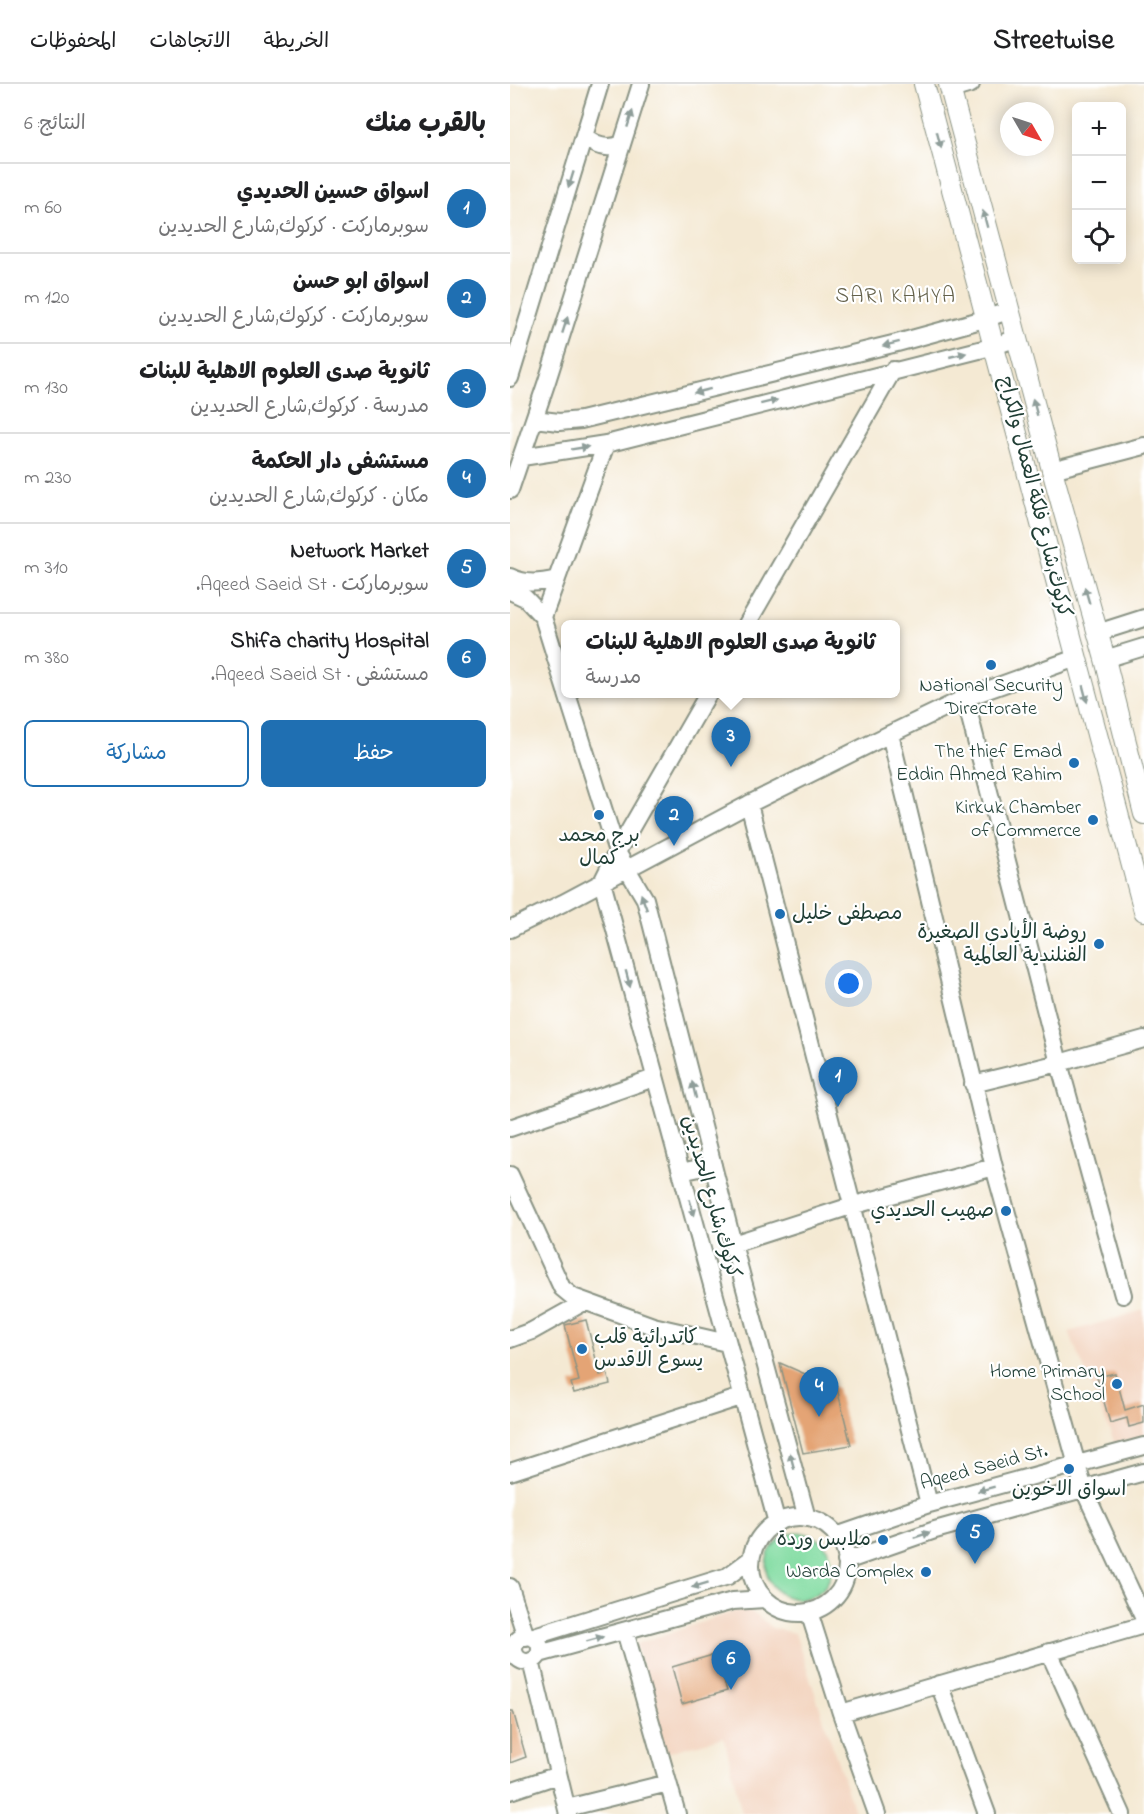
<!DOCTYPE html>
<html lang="ar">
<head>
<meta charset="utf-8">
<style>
  :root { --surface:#fff; --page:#f6f6f6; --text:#202124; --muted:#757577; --line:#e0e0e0; --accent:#1f6fb2 }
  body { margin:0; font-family:"Indie Flower","Playpen Sans Arabic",sans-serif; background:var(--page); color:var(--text); direction:rtl }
  .controls { position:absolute; right:18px; top:18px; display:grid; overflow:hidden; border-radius:9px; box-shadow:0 3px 15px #0003 }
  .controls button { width:54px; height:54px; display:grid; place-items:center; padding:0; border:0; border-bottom:2px solid var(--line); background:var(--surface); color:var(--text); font:30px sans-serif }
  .compass { position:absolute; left:490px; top:18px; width:54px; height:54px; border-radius:50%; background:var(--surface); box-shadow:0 3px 15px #0003; rotate:129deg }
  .you { position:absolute; left:339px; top:900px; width:21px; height:21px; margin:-15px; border:4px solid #fff; border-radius:50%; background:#1a73e8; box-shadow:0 0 0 9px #1a73e833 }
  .badge { display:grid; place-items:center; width:39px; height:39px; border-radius:50%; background:var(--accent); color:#fff; font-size:20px; font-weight:700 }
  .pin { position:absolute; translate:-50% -50px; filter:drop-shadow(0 2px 3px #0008) }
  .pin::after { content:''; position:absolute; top:32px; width:21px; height:18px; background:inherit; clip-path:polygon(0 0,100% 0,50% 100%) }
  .popup { position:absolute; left:51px; top:536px; width:339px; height:78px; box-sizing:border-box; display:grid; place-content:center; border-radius:9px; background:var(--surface); filter:drop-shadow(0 2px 4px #0005); font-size:20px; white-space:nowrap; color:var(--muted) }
  .popup b { font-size:22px; color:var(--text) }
  .popup::after { content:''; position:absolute; left:50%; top:100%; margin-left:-12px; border:12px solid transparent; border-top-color:var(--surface) }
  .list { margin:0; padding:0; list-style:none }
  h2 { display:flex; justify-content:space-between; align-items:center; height:78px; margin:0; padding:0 24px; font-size:26px }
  h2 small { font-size:20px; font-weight:400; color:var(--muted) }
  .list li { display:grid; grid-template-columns:39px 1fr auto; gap:18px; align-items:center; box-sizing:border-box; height:90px; padding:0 24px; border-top:2px solid var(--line) }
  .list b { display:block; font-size:22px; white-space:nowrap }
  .list p { margin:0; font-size:20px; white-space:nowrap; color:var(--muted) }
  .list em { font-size:20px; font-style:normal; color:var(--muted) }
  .actions { display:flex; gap:12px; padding:18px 24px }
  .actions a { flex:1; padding:14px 0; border:2px solid var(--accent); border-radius:9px; text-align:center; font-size:21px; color:var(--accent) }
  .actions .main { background:var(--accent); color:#fff }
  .icon { flex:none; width:33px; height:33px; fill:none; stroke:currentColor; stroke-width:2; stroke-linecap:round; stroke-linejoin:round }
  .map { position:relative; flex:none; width:634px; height:1730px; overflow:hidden; direction:ltr }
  header { display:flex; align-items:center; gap:36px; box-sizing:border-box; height:84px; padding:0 30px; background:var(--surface); border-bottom:2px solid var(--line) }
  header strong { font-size:28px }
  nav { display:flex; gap:33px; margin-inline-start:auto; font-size:21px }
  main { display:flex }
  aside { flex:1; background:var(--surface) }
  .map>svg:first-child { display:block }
  .built { fill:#f3d4bf }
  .green { fill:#82dca2; stroke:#508c6b; stroke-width:1.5 }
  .building { fill:#e4a474 }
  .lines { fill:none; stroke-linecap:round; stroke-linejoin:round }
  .minor-casing { stroke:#8a9384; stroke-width:20 }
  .major-casing { stroke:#8a9384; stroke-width:22 }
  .minor { stroke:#fff; stroke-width:16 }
  .major { stroke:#fff; stroke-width:20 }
  .oneway { fill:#8f9e9a }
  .poi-dot { fill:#1f6fb2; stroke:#fff; stroke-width:2 }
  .labels { text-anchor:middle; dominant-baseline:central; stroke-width:4.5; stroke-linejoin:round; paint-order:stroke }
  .street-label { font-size:20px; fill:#1f3d34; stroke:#fff }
  .poi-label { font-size:20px; fill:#1f3d34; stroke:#fff; text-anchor:end }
  .neighbourhood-label { font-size:21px; letter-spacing:1.5px; fill:#64614a; stroke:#fff }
</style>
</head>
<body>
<header>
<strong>Streetwise</strong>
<nav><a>الخريطة</a><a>الاتجاهات</a><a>المحفوظات</a></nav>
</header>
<main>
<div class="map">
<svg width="634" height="1730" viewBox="0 0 634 1730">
  <rect width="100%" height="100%" fill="#fff"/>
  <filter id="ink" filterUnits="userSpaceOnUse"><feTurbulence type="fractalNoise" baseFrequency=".0167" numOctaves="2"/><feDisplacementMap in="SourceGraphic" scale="12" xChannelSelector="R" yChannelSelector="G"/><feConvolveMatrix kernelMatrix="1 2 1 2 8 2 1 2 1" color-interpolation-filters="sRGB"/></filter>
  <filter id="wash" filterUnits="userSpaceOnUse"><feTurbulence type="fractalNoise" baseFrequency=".008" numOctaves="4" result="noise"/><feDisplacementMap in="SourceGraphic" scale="24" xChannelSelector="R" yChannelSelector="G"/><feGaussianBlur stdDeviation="1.35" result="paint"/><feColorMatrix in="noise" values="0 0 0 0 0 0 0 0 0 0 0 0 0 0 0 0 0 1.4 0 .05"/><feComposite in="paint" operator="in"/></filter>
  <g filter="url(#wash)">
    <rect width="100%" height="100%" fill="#f4e9d3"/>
    <path class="built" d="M 634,1226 L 634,1352 L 605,1360 L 559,1248 Z
      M 226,1527 L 239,1527 L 247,1531 L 262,1544 L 285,1549 L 345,1730 L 232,1730 L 214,1653 L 155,1669 L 126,1560 Z"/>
    <path class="green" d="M256 1482a33 33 0 1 1 66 0a33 33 0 1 1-66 0Z"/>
    <g id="blocks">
      <path class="building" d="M 76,1236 L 90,1291 L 97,1289 L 100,1300 L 64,1309 L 61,1299 L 69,1297 L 55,1241 Z
        M 270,1279 L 327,1304 L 341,1361 L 293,1369 Z
        M 605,1289 L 615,1326 L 634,1320 L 634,1339 L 619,1343 L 617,1334 L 600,1339 L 587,1293 Z
        M 206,1570 L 217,1607 L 172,1620 L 162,1583 Z
        M 0,1627 L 3,1627 L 16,1673 L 0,1679 Z"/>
    </g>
  </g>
  <g filter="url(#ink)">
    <use href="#blocks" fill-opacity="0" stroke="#8a9384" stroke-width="1.5"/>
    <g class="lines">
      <defs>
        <path id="minor" d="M 441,6 L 461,0
          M 74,52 C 85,63 98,66 112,60
          M 0,294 L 90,0
          M 24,335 L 49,338 L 71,336 L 387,259 L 478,234 L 500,226
          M 12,373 L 96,360 L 485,262 L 507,254
          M 542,386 L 634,362
          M 0,406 L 37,297 L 131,0
          M 0,493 C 16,501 30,499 47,495
          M 0,507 L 15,514 L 33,533
          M 237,540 L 383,286
          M 587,549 L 634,534
          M 595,575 L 634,563
          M 56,607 L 33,533 L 96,360
          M 57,610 L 107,768 L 135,815 L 223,1160 L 297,1434
          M 198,610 L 107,768 L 92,798 L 267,1439
          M 455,614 L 549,979 L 613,1211
          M 380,650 L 484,1083 L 567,1381 L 574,1406 L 634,1535
          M 239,720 L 419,1420
          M 0,845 L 53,819 L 239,720 L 380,650 L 455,614 L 566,574
          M 463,1000 L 549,979 L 634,955
          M 0,1044 L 144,994
          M 171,1088 L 203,1081
          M 0,1091 L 52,1204 L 63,1213 L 143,1242 L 217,1259
          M 223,1160 L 341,1122 L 484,1083
          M 0,1255 L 22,1247 L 74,1218
          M 0,1388 L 231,1313
          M241 1481a48 48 0 1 1 96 0a48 48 0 1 1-96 0Z
          M 326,1452 L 419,1420 L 634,1362
          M 336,1477 L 425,1446 L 634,1388
          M 0,1503 L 16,1553
          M 299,1528 L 331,1629 L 367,1730
          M 115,1547 L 167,1730
          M4 1565a13 13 0 1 1 26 0a13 13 0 1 1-26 0Z
          M 21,1553 L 218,1492 L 241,1475
          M 539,1568 L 612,1730
          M 29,1570 L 223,1517 L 255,1515
          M 21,1577 L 58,1730
          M 429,1600 L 477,1730
          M 331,1629 L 634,1541
          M 0,1707 L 48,1691
          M 57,1724 L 158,1699"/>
        <path id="major" d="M 414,0 C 489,275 559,552 634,827
          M 439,0 L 542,386 L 595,575 L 634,730"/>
      </defs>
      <use href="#minor" class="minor-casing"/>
      <use href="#major" class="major-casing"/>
      <use href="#minor" class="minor"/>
      <use href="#major" class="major"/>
    </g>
    <defs><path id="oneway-solid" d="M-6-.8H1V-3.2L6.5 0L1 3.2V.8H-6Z" transform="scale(1.5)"/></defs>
    <g class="oneway">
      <use href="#oneway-solid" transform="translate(120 35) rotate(-72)"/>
      <use href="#oneway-solid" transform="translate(429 56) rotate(75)"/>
      <use href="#oneway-solid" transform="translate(61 96) rotate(107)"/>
      <use href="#oneway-solid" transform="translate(475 135) rotate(-105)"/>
      <use href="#oneway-solid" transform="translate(55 241) rotate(-72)"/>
      <use href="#oneway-solid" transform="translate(381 260) rotate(166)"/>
      <use href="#oneway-solid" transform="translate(448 271) rotate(-13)"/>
      <use href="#oneway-solid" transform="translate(192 307) rotate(166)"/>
      <use href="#oneway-solid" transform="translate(259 318) rotate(-14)"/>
      <use href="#oneway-solid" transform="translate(525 323) rotate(-105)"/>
      <use href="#oneway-solid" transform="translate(70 364) rotate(-9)"/>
      <use href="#oneway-solid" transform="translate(577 511) rotate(-106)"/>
      <use href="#oneway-solid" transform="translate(575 610) rotate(75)"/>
      <use href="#oneway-solid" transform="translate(134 818) rotate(-110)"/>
      <use href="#oneway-solid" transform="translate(118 895) rotate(75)"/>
      <use href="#oneway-solid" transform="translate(184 1006) rotate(-104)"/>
      <use href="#oneway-solid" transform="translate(182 1124) rotate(74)"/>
      <use href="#oneway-solid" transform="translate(282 1377) rotate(-105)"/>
      <use href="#oneway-solid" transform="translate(476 1405) rotate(165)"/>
      <use href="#oneway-solid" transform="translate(412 1451) rotate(-19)"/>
      <use href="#oneway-solid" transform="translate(190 1501) rotate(163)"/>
      <use href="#oneway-solid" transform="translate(85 1555) rotate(-15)"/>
    </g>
  </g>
  <g class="poi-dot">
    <circle cx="481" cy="581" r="6"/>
    <circle cx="564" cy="679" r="6"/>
    <circle cx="89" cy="731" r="6"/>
    <circle cx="583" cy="736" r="6"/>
    <circle cx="270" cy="830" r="6"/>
    <circle cx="589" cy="860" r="6"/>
    <circle cx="496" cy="1127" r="6"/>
    <circle cx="72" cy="1265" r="6"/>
    <circle cx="607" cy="1300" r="6"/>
    <circle cx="559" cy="1385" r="6"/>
    <circle cx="373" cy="1456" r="6"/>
    <circle cx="416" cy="1488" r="6"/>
  </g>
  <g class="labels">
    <g class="street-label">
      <text transform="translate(524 413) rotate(76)">كركوك,شارع فلكة العمال والكراج</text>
      <text transform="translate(200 1113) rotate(74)">كركوك,شارع الحديدين</text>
      <text transform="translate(474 1384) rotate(-15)">Aqeed Saeid St.</text>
    </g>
    <g class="poi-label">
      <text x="481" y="602" text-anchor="middle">National Security<tspan x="481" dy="23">Directorate</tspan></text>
      <text x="552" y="668">The thief Emad<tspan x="552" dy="23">Eddin Ahmed Rahim</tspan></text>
      <text x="571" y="724">Kirkuk Chamber<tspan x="571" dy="23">of Commerce</tspan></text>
      <text x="89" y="752" text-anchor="middle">برج محمد<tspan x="89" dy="23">كمال</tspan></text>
      <text x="282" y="830" text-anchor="start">مصطفى خليل</text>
      <text x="577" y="849">روضة الأيادي الصغيرة<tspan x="577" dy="23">الفنلندية العالمية</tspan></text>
      <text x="484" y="1127">صهيب الحديدي</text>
      <text x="84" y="1254" text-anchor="start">كاتدرائية قلب<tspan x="84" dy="23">يسوع الاقدس</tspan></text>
      <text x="595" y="1288">Home Primary<tspan x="595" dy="23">School</tspan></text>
      <text x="559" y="1406" text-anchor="middle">اسواق الاخوين</text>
      <text x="361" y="1456">ملابس وردة</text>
      <text x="404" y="1488">Warda Complex</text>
    </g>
    <g class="neighbourhood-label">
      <text x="386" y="213">SARI KAHYA</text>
    </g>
  </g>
</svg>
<div class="controls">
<button>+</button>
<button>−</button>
<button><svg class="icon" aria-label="locate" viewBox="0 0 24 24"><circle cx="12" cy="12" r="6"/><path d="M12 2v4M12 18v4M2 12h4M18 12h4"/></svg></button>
</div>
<svg class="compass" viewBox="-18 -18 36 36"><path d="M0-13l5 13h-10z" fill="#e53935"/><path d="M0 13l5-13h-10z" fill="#757577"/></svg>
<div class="you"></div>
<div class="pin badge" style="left:328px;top:1023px">1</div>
<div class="pin badge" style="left:164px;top:762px">2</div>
<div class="pin badge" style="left:221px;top:683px">3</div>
<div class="popup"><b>ثانوية صدى العلوم الاهلية للبنات</b>مدرسة</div>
<div class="pin badge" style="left:309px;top:1333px">4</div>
<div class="pin badge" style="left:465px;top:1480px">5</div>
<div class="pin badge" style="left:221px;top:1606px">6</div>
</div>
<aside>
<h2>بالقرب منك<small>النتائج: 6</small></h2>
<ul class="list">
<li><span class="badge">1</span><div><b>اسواق حسين الحديدي</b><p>سوبرماركت · كركوك,شارع الحديدين</p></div><em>60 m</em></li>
<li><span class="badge">2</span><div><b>اسواق ابو حسن</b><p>سوبرماركت · كركوك,شارع الحديدين</p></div><em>120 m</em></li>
<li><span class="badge">3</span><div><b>ثانوية صدى العلوم الاهلية للبنات</b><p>مدرسة · كركوك,شارع الحديدين</p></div><em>130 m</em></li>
<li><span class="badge">4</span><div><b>مستشفى دار الحكمة</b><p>مكان · كركوك,شارع الحديدين</p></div><em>230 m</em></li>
<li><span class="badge">5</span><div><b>Network Market</b><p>سوبرماركت · Aqeed Saeid St.</p></div><em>310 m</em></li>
<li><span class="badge">6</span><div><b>Shifa charity Hospital</b><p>مستشفى · Aqeed Saeid St.</p></div><em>380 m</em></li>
</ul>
<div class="actions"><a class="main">حفظ</a><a>مشاركة</a></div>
</aside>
</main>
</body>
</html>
